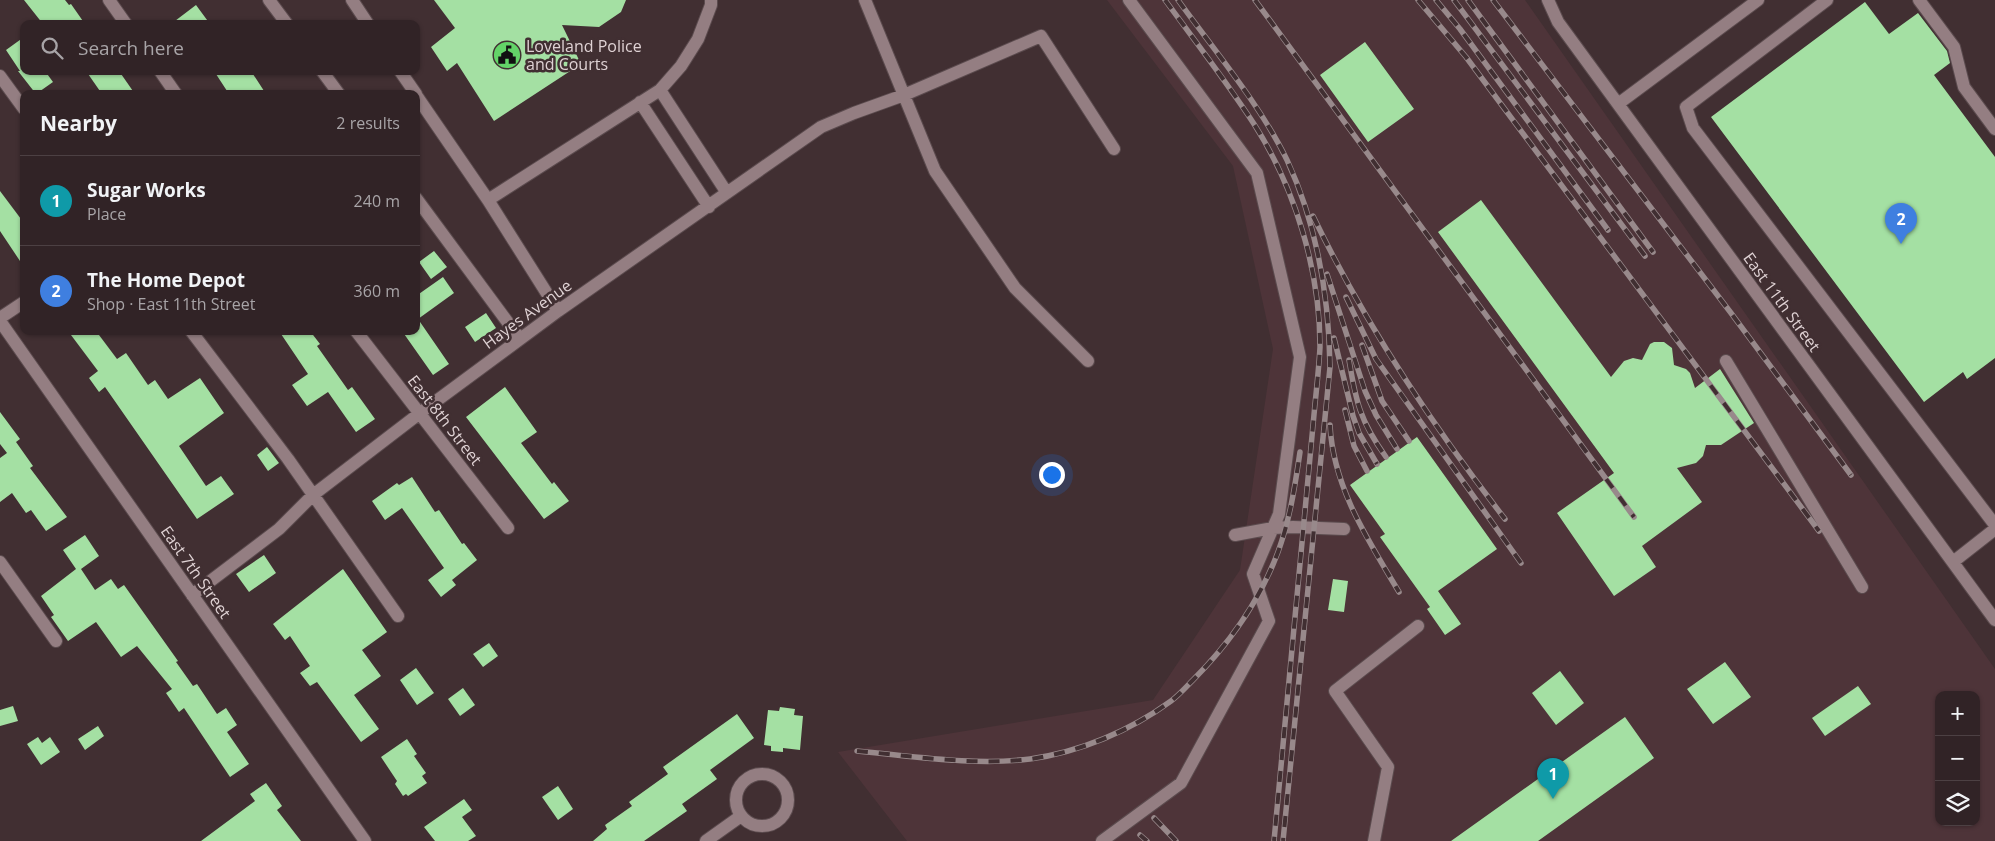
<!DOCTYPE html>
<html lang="en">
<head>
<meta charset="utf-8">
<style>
  :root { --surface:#312326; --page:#3d2f32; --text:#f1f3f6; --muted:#a8a4a7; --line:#4c4043; --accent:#1a73e8 }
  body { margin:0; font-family:"Open Sans",sans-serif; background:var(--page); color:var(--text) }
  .controls { position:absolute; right:15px; bottom:15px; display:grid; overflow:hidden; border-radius:10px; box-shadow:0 1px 4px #0004 }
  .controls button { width:45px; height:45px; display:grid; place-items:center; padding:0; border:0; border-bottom:1px solid var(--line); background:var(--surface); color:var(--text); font:25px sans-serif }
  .you { position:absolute; left:1051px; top:474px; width:18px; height:18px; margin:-12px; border:4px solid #fff; border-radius:50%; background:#1a73e8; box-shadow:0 0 0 8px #1a73e833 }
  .badge { display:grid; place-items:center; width:32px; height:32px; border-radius:50%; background:var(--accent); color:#fff; font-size:16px; font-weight:700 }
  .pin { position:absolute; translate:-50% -41px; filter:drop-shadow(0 1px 2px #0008) }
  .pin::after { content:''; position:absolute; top:26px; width:18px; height:15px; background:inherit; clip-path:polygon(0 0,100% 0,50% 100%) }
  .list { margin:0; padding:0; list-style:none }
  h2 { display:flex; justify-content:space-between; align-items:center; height:65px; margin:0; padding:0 20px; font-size:21px }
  h2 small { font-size:16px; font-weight:400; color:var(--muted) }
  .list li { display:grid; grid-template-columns:32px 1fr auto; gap:15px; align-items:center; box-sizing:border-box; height:90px; padding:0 20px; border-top:1px solid var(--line) }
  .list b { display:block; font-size:19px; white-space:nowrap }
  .list p { margin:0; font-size:16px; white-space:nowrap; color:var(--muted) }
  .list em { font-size:16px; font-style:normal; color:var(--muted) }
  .icon { flex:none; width:28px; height:28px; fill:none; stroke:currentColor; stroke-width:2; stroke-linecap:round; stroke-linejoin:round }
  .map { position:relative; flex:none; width:1995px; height:841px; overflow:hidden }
  .search { position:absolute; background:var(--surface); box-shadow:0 1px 4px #0004; left:20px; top:20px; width:400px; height:55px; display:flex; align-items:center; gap:12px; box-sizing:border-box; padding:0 18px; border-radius:10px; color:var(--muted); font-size:19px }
  .panel { position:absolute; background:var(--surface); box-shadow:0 1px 4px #0004; left:20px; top:90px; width:400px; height:245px; border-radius:10px }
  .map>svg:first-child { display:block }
  .built { fill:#4e3439; fill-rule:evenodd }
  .building { fill:#a4e0a3 }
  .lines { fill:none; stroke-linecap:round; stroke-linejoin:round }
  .minor-casing { stroke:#5b4b4e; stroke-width:14 }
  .minor { stroke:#947e82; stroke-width:12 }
  .rail-casing { stroke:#98898b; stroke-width:5.5 }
  .rail { stroke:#412f32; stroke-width:4; stroke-dasharray:11; stroke-linecap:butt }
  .labels { text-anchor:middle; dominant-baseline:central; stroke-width:5; stroke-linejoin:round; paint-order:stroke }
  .poi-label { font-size:16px; fill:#dfd2d4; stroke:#412f32; text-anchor:start }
  .street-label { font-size:16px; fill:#dfd2d4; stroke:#412f32 }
</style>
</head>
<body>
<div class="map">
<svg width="1995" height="841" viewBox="0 0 1995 841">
  <rect width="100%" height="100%" fill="#412f32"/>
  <path class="built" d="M 1107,0 L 1525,0 L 1995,669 L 1995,841 L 907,841 L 838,752 L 1153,700 L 1240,570 L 1273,349 L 1233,166 ZM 1939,695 L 1976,695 L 1976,822 L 1939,822 Z"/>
  <path class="building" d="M 24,0 L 65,0 L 69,5 L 71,4 L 85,24 L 43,24 Z
    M 434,0 L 626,0 L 621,12 L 599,27 L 562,25 L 581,64 L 494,121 L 457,63 L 447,71 L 431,47 L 455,28 Z
    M 1865,2 L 1889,34 L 1918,13 L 1947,51 L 1950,63 L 1934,75 L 1995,157 L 1995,358 L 1967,379 L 1963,372 L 1924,402 L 1711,117 Z
    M 196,5 L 210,24 L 171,24 Z
    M 24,37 L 24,71 L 45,71 L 53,82 L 36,94 L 18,71 L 20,71 L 6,50 Z
    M 1365,42 L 1414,109 L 1368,142 L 1320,75 Z
    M 86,71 L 119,71 L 135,94 L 102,94 Z
    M 214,71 L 251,71 L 266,94 L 229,94 Z
    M 0,191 L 24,223 L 24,267 L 0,231 Z
    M 1481,200 L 1611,377 L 1624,361 L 1633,358 L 1642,360 L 1650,344 L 1654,342 L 1664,342 L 1672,348 L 1674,365 L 1686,369 L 1690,373 L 1695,388 L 1720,369 L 1754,423 L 1721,445 L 1706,445 L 1703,456 L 1696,463 L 1677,468 L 1702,502 L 1642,546 L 1656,567 L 1614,596 L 1557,513 L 1614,473 L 1438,232 Z
    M 434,251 L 447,267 L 431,279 L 419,262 Z
    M 443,277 L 454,293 L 418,319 L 449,364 L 433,375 L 402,331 L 416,331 L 416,296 Z
    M 486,313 L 496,328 L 475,342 L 465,327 Z
    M 68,331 L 96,331 L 117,359 L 126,353 L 148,385 L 155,380 L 168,399 L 200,378 L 224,413 L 179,446 L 206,486 L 221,476 L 234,494 L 197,519 L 105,387 L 99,392 L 89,378 L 98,371 Z
    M 279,331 L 310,331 L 320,344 L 317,346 L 348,390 L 352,387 L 375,419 L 356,432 L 328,392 L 307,406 L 292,385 L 308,374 Z
    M 505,387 L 537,432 L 521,443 L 552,484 L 554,482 L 569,501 L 544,519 L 466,417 Z
    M 0,412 L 20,439 L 16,442 L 33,466 L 30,468 L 67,517 L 46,531 L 31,510 L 26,513 L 12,493 L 0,502 L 0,458 L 7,453 L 0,444 Z
    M 1417,437 L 1497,549 L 1438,591 L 1461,624 L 1445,635 L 1427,609 L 1430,607 L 1380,537 L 1385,534 L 1350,485 Z
    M 267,447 L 279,463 L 268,471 L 257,455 Z
    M 412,477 L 435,512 L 439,510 L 462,544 L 464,543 L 477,560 L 452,580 L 456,585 L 441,597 L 428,580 L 444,568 L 402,508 L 385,520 L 372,501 L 397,483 L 399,485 Z
    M 85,535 L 99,556 L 81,569 L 95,590 L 111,579 L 118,589 L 124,585 L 178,661 L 176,662 L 193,686 L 197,684 L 217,714 L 226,708 L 237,725 L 227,732 L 249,764 L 230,777 L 184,708 L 179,712 L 166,693 L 172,689 L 137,646 L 121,657 L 96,622 L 68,641 L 51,617 L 54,615 L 41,596 L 76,569 L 63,550 Z
    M 264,555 L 276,573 L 249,592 L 236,574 Z
    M 343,569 L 387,632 L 362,650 L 381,676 L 354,695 L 379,729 L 361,742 L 317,682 L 310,686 L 300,673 L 310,666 L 290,636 L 285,640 L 273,624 Z
    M 1333,579 L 1348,581 L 1344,612 L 1328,610 Z
    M 489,643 L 498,656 L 483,667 L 473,654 Z
    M 1725,662 L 1751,697 L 1713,724 L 1687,689 Z
    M 416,668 L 434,693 L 417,705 L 400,680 Z
    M 1560,671 L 1584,703 L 1556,725 L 1532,693 Z
    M 1858,686 L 1871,704 L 1825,736 L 1812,718 Z
    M 463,688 L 475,705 L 460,716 L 448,699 Z
    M 13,706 L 18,721 L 0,726 L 0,710 Z
    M 780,707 L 795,709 L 794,715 L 803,716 L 800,750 L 783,748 L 783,752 L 771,751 L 771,746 L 764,745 L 768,710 L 779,711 Z
    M 737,714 L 754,738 L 710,770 L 717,779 L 682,804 L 687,811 L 644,841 L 593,841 L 607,829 L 605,825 L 632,806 L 629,802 L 668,774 L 663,767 Z
    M 1625,717 L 1654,758 L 1538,841 L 1451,841 Z
    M 98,726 L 104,736 L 85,750 L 78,739 Z
    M 38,737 L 42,743 L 50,737 L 60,752 L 41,765 L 27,744 Z
    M 407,739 L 417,754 L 414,756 L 426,773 L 422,776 L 427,783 L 408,796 L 406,794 L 403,796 L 395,784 L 397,781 L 381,757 Z
    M 266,783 L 282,806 L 277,810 L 301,841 L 201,841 L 255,801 L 250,794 Z
    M 558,786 L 573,809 L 558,820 L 542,797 Z
    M 464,799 L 472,810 L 462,817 L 476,836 L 468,841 L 435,841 L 424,827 Z"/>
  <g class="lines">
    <defs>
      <path id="minor" d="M 109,0 L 126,24
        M 269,0 L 287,24
        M 352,0 L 368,24
        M 865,0 L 935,171 L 1015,288 L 1088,361
        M 1548,0 L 1558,22 L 1995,620
        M 1827,0 L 1686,107 L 1693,128 L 1995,525
        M 1919,0 L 1954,47 L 1964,87 L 1995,129
        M 160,71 L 176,94
        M 322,71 L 339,94
        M 400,71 L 416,94
        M 0,76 L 24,109
        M 660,90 L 727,193
        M 416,95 L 488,200 L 558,311
        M 640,102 L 709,207
        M 1618,104 L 1758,0
        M 416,198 L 520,339
        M 488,200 L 660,90 L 681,66 L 698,39 L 711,5 L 711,0
        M 0,318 L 24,302
        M 0,321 L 365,841
        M 191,331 L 288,459 L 398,616
        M 356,331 L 508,528
        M 1726,361 L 1862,587
        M 1235,535 L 1273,528 L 1293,527 L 1344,529
        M 0,562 L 56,641
        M 1953,562 L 1995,529
        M 192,595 L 279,529 L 313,495 L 420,413 L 558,311 L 821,127 L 854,113 L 904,95 L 1041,36 L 1114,149
        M736 800a26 26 0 1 1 52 0a26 26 0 1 1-52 0Z
        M 706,841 L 741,816
        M 1102,841 L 1181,783 L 1269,621 L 1253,574 L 1279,514 L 1300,357 L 1257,173 L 1129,0
        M 1374,841 L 1388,767 L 1335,691 L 1418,626"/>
    </defs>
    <use href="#minor" class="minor-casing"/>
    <use href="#minor" class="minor"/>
    <defs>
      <path id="rail" d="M 1165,0 C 1195,41 1226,81 1254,124 C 1295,188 1320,270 1320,347 C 1319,366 1317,385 1315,404 L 1274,841
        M 1178,0 C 1214,50 1261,106 1287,160 C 1317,225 1329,297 1330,367 L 1283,841
        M 1255,0 L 1634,517
        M 1418,0 L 1466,57 L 1819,531
        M 1436,0 L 1460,29 L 1608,230
        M 1454,0 L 1645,256
        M 1468,0 L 1653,252
        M 1493,0 L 1731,313 L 1851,475
        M 1313,216 C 1365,324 1432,425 1505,519
        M 1327,274 L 1365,391 L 1376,415 L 1397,449
        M 1346,297 L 1376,359 L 1521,563
        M 1334,338 L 1353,416 L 1359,433 L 1377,464
        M 1362,345 L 1382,401 L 1409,441
        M 1349,360 C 1356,402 1360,421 1386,457
        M 1345,410 L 1354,446 L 1367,471
        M 1330,425 C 1333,487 1368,540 1399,592
        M 857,751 C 913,756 973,766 1030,759 C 1080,752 1130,731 1171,701 C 1179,695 1186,687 1193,680 C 1229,644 1260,600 1278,552 C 1290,519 1295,486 1300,452
        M 1154,818 L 1176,841
        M 1140,835 L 1147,841"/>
    </defs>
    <use href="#rail" class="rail-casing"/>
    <use href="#rail" class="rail"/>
  </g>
  <defs>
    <symbol id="civic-disc" viewBox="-11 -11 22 22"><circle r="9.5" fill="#63d468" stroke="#412f32"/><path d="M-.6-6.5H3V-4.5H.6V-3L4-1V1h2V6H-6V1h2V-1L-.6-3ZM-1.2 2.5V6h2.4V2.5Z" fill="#111"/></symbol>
  </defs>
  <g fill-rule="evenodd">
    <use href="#civic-disc" x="491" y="39" width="32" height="32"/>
  </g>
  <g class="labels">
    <g class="poi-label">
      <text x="526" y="46">Loveland Police<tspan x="526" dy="18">and Courts</tspan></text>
    </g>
    <g class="street-label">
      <text transform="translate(1782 302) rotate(54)">East 11th Street</text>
      <text transform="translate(527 314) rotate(-36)">Hayes Avenue</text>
      <text transform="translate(445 420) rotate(52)">East 8th Street</text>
      <text transform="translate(196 572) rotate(55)">East 7th Street</text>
    </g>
  </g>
</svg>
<div class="controls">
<button>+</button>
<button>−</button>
<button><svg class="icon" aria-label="layers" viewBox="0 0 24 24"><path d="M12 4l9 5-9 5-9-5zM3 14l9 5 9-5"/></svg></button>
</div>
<div class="you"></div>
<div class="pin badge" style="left:1553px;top:799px;background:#0f9aa8">1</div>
<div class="pin badge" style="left:1901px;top:244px;background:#3f7fe0">2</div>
<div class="search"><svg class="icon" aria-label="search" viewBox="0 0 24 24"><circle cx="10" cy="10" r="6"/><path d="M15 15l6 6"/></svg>Search here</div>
<section class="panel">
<h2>Nearby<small>2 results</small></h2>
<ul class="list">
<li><span class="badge" style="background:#0f9aa8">1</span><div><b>Sugar Works</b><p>Place</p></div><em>240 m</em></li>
<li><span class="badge" style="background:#3f7fe0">2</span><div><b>The Home Depot</b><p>Shop · East 11th Street</p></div><em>360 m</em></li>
</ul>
</section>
</div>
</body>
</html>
